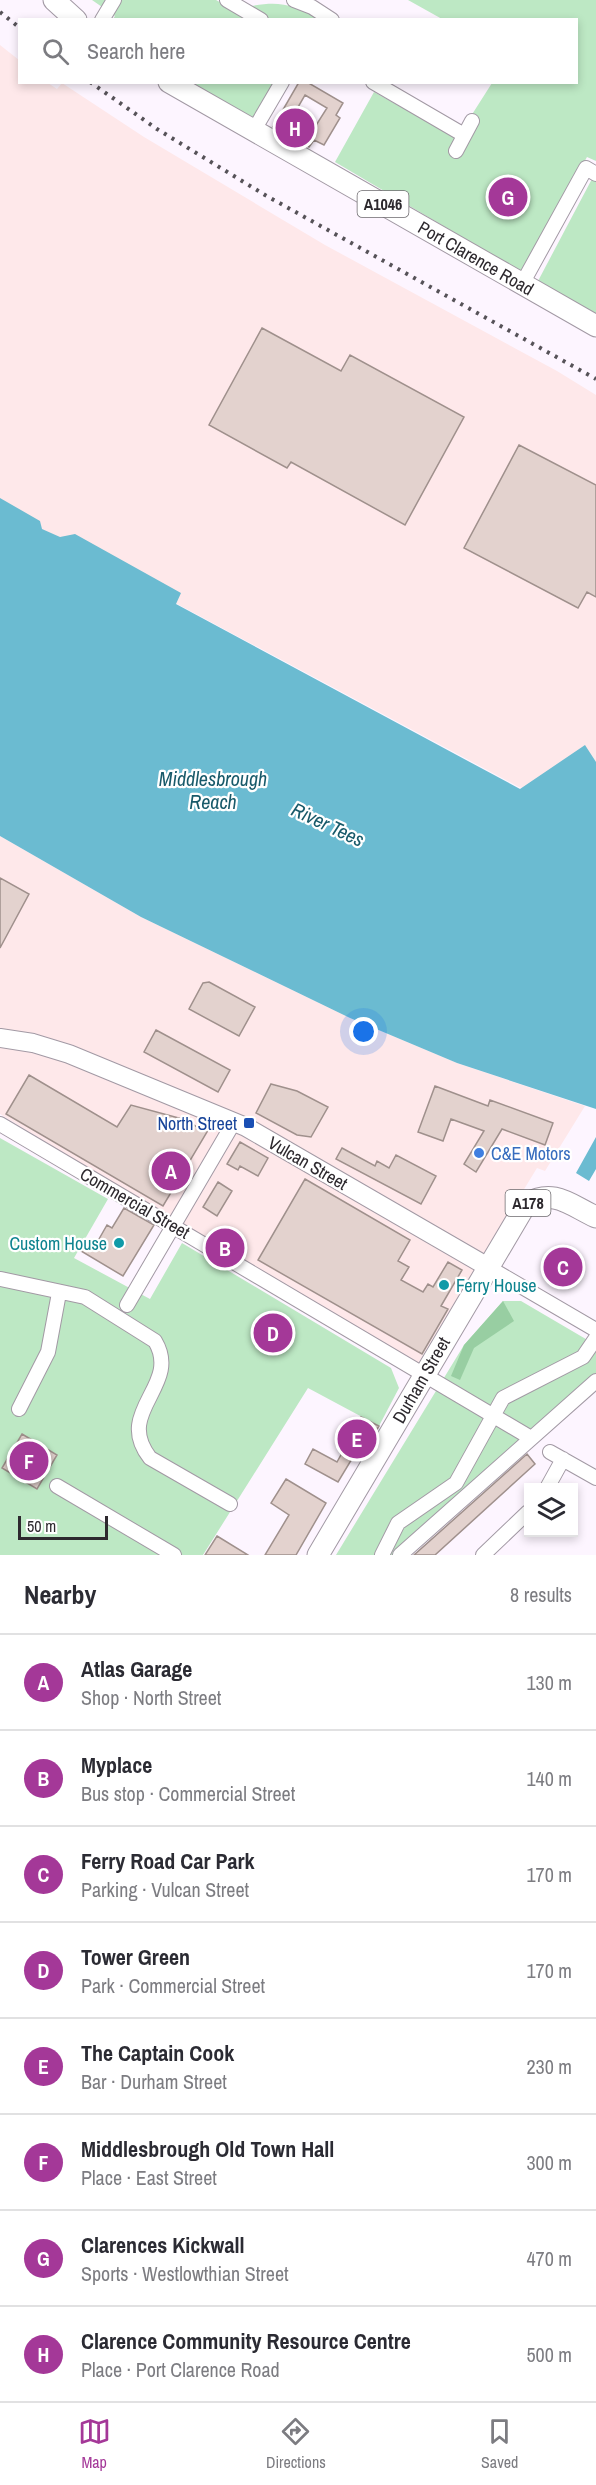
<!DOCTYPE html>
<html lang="en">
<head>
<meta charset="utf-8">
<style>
  :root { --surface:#fff; --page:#f7f7f7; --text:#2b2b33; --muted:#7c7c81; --line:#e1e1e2; --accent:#a43898 }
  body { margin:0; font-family:"Archivo Narrow",sans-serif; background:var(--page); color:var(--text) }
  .controls { position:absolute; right:18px; bottom:18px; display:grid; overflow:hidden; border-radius:0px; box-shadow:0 3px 9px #0003 }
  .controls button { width:54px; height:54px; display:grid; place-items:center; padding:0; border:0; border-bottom:2px solid var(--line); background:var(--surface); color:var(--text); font:30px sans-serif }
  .scale { position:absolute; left:18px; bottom:15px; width:90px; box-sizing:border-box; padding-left:6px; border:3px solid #2d292e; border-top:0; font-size:16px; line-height:21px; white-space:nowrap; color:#2d292e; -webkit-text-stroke:4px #fff; paint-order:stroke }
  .you { position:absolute; left:364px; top:1032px; width:21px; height:21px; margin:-15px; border:4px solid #fff; border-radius:50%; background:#1a73e8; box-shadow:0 0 0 9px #1a73e833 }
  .badge { display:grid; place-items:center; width:39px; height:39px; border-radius:50%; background:var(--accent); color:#fff; font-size:20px; font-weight:700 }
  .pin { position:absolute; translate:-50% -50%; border:3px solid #fff; box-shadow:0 2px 6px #0006 }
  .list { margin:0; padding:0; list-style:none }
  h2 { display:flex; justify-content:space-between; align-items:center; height:78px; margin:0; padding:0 24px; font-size:26px }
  h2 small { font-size:20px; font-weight:400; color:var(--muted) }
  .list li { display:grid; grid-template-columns:39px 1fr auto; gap:18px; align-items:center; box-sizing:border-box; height:96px; padding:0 24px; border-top:2px solid var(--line) }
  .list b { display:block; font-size:22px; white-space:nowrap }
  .list p { margin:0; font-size:20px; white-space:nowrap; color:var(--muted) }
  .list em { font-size:20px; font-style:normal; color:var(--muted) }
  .icon { flex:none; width:33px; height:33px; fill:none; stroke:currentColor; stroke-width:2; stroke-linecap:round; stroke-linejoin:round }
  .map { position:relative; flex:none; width:596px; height:1555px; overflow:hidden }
  .search { position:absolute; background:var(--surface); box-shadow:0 3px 9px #0003; left:18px; right:18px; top:18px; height:66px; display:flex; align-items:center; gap:15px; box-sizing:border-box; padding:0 21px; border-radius:0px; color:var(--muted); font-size:22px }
  .sheet { height:846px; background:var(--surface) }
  nav { display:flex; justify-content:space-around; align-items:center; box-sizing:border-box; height:84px; border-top:2px solid var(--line); background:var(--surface); font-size:16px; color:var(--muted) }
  nav a { display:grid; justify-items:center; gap:3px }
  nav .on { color:var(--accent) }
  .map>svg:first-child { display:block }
  .industrial { fill:#fee8ea }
  .green { fill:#bde8c4 }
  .forest { fill:#98cea2 }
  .water { fill:#6bbbd1 }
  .building { fill:#e3d2ce; stroke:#9f908c; stroke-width:1.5; fill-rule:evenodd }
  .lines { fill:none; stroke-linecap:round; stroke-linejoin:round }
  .street-casing { stroke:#a299a4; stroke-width:16 }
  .secondary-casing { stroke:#a299a4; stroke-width:20 }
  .primary-casing { stroke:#a299a4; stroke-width:23 }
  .street { stroke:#fff; stroke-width:14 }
  .secondary { stroke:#fff; stroke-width:18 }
  .primary { stroke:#fff; stroke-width:21 }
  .rail { stroke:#565258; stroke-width:4; stroke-dasharray:3 6; stroke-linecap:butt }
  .transit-dot { fill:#1a4fb4; stroke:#fff; stroke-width:2 }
  .shop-dot { fill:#3f7fe0; stroke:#fff; stroke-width:2 }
  .culture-dot { fill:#0f9aa8; stroke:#fff; stroke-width:2 }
  .labels { text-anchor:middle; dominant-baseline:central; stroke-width:4.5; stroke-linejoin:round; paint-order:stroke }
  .shield { fill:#fff; stroke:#6c696d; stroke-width:1.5 }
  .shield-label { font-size:16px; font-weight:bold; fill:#2d292e }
  .street-label { font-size:18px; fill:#2d292e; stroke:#fff }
  .transit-label { font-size:18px; fill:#164399; stroke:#fff; text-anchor:end }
  .shop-label { font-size:18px; fill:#366cbe; stroke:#fff; text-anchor:start }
  .culture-label { font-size:18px; fill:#0d838f; stroke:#fff; text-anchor:end }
  .water-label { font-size:20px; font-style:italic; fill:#185a6a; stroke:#fff }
</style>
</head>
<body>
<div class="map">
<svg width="596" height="1555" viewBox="0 0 596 1555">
  <rect width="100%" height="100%" fill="#fdf5ff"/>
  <path class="industrial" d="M 0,45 L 19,60 L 20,82 L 48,83 L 57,89 L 62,83 L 144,137 L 325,245 L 557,371 L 596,395 L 596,809 L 519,787 L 0,509 Z
    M 0,836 L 141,917 L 350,1018 L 457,1063 L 585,1106 L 545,1171 L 537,1168 L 415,1368 L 0,1114 Z"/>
  <path class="green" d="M 92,0 L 216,0 L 234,10 C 275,0 285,1 322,19 L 113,19 L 115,16 Z
    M 408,0 L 596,0 L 596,161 L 587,157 L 523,273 L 335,162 L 374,92 L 457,138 L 492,83 L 576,82 L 576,20 L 442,19 Z
    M 193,83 L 276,83 L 255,120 Z
    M 593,177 L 596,179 L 596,314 L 538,281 Z
    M 0,1138 L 108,1199 L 74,1258 L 150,1299 L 182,1243 L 391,1368 L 399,1388 L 379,1426 L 308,1388 L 203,1555 L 0,1555 Z
    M 503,1301 L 521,1301 L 596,1345 L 596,1385 L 411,1555 L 336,1555 L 464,1345 Z"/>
  <path class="forest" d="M 503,1301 L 514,1321 L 474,1348 L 460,1380 L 451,1376 L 464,1345 Z"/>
  <path class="water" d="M 0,498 L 40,521 L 42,529 L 60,537 L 75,534 L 181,593 L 176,604 L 520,789 L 585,745 L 596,762 L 596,1109 L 457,1063 L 350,1018 L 141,917 L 0,836 Z
    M 596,1137 L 596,1169 L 589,1181 L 576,1173 Z"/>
  <path class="building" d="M 299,82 L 307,82 L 343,103 L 336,115 L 340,118 L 324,145 L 314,140 L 309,147 L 273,127 ZM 305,95 L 327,108 L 315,127 L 294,114 Z
    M 262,328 L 341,371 L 350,355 L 464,417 L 405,525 L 291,462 L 287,468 L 209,425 Z
    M 519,445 L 596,485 L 596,597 L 587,592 L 578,608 L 464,548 Z
    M 0,878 L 29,894 L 0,948 Z
    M 209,982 L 255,1007 L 239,1036 L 189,1009 L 203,983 Z
    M 156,1030 L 230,1070 L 218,1092 L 144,1052 Z
    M 29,1075 L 117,1127 L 131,1105 L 186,1120 L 197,1127 L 199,1123 L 210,1127 L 163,1206 L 6,1114 Z
    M 271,1084 L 297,1091 L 328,1107 L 311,1137 L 297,1135 L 256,1113 Z
    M 435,1086 L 488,1106 L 490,1100 L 553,1123 L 545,1145 L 502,1129 L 476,1172 L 464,1164 L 484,1131 L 451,1119 L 443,1141 L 418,1132 Z
    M 240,1142 L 268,1158 L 258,1176 L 240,1166 L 238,1170 L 227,1164 Z
    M 342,1148 L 375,1166 L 377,1161 L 389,1168 L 396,1155 L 436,1176 L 421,1204 L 336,1159 Z
    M 305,1179 L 410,1240 L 398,1261 L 409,1267 L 401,1280 L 423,1292 L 428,1284 L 433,1287 L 448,1262 L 462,1270 L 441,1306 L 448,1309 L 422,1354 L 258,1260 Z
    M 218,1182 L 232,1191 L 217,1216 L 203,1207 Z
    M 124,1208 L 154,1225 L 123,1276 L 81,1251 L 87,1241 L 95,1246 L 107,1225 L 112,1228 Z
    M 361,1417 L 379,1426 L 359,1460 L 353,1457 L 338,1482 L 305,1464 L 313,1449 L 337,1462 L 348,1442 L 338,1436 L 345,1423 L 355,1429 Z
    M 22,1434 L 57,1455 L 37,1489 L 2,1468 Z
    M 527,1454 L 535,1464 L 435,1555 L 414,1555 Z
    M 286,1479 L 326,1503 L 296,1555 L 265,1555 L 289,1515 L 271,1503 Z
    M 217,1536 L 248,1555 L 205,1555 Z"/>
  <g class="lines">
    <defs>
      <path id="street" d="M 227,0 L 261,20
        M 294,0 L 312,7 L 332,20
        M 102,20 L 114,0
        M 373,82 L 464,135
        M 254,130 L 282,82
        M 456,151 L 472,121
        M 522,284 L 586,168 L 596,174
        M 0,1124 L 531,1438
        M 488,1267 L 596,1330
        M 1,1279 L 85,1297 L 155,1341 C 182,1386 113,1411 150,1458 L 230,1504
        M 127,1305 L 234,1122
        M 19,1409 L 48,1352 L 59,1293
        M 550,1452 L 596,1478
        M 57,1486 L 174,1555
        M 547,1488 L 563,1459
        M 382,1555 L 398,1523 L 456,1483 L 503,1398 L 583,1357 L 596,1338
        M 400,1555 L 596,1381
        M 483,1555 L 528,1512"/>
      <path id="secondary" d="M 0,1038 L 33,1043 L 69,1054 L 246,1127 L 488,1267"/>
      <path id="primary" d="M 54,0 L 76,20
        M 169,82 L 596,326
        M 318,1555 L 526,1204 C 554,1188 570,1205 596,1217"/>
    </defs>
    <use href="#street" class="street-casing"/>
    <use href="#secondary" class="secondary-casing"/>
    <use href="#primary" class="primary-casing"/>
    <use href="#street" class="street"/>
    <use href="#secondary" class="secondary"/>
    <use href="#primary" class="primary"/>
    <path class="rail" d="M 0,12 L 20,28
      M 90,82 L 157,129 L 265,195 L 596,379"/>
  </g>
  <rect class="transit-dot" x="243" y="1117" width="12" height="12" rx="3"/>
  <circle class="shop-dot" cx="479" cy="1153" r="6"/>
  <g class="culture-dot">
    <circle cx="119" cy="1243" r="6"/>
    <circle cx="444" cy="1285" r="6"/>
  </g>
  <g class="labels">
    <g class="shield">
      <rect x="357.5" y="191" width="51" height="26" rx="4.5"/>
      <rect x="505.5" y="1190" width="45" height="26" rx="4.5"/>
    </g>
    <g class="shield-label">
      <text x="383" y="204">A1046</text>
      <text x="528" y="1203">A178</text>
    </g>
    <g class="street-label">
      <text transform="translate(476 258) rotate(30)">Port Clarence Road</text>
      <text transform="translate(308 1163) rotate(30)">Vulcan Street</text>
      <text transform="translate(135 1203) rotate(30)">Commercial Street</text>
      <text transform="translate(421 1380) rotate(-60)">Durham Street</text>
    </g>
    <g class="transit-label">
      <text x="237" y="1123">North Street</text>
    </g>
    <g class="shop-label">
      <text x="491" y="1153">C&amp;E Motors</text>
    </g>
    <g class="culture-label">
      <text x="107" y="1243">Custom House</text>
      <text x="456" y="1285" text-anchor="start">Ferry House</text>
    </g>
    <g class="water-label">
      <text x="213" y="778">Middlesbrough<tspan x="213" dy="23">Reach</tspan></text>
      <text transform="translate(328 824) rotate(25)">River Tees</text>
    </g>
  </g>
</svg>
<div class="controls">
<button><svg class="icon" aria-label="layers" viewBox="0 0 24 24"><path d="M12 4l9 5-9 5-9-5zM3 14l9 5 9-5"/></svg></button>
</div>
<div class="scale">50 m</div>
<div class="you"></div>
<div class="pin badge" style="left:171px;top:1171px">A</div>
<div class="pin badge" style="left:225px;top:1248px">B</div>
<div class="pin badge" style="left:563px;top:1267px">C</div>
<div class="pin badge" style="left:273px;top:1333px">D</div>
<div class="pin badge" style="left:357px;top:1439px">E</div>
<div class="pin badge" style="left:29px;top:1461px">F</div>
<div class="pin badge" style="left:508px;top:197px">G</div>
<div class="pin badge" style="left:295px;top:128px">H</div>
<div class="search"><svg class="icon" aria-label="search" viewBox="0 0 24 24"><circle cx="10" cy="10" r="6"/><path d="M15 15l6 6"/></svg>Search here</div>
</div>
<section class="sheet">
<h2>Nearby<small>8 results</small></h2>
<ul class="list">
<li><span class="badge">A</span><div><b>Atlas Garage</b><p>Shop · North Street</p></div><em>130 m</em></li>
<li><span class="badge">B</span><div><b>Myplace</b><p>Bus stop · Commercial Street</p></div><em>140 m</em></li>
<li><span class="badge">C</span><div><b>Ferry Road Car Park</b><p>Parking · Vulcan Street</p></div><em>170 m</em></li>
<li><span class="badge">D</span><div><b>Tower Green</b><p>Park · Commercial Street</p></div><em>170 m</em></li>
<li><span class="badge">E</span><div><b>The Captain Cook</b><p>Bar · Durham Street</p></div><em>230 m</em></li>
<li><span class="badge">F</span><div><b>Middlesbrough Old Town Hall</b><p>Place · East Street</p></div><em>300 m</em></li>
<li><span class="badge">G</span><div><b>Clarences Kickwall</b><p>Sports · Westlowthian Street</p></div><em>470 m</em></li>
<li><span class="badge">H</span><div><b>Clarence Community Resource Centre</b><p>Place · Port Clarence Road</p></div><em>500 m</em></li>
</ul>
</section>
<nav>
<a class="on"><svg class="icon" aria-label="map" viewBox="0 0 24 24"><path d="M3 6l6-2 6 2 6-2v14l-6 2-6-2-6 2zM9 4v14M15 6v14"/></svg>Map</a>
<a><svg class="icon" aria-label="directions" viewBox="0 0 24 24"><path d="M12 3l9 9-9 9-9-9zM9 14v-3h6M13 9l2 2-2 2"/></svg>Directions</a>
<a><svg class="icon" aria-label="saved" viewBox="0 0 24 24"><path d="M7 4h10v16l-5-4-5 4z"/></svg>Saved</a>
</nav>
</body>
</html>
